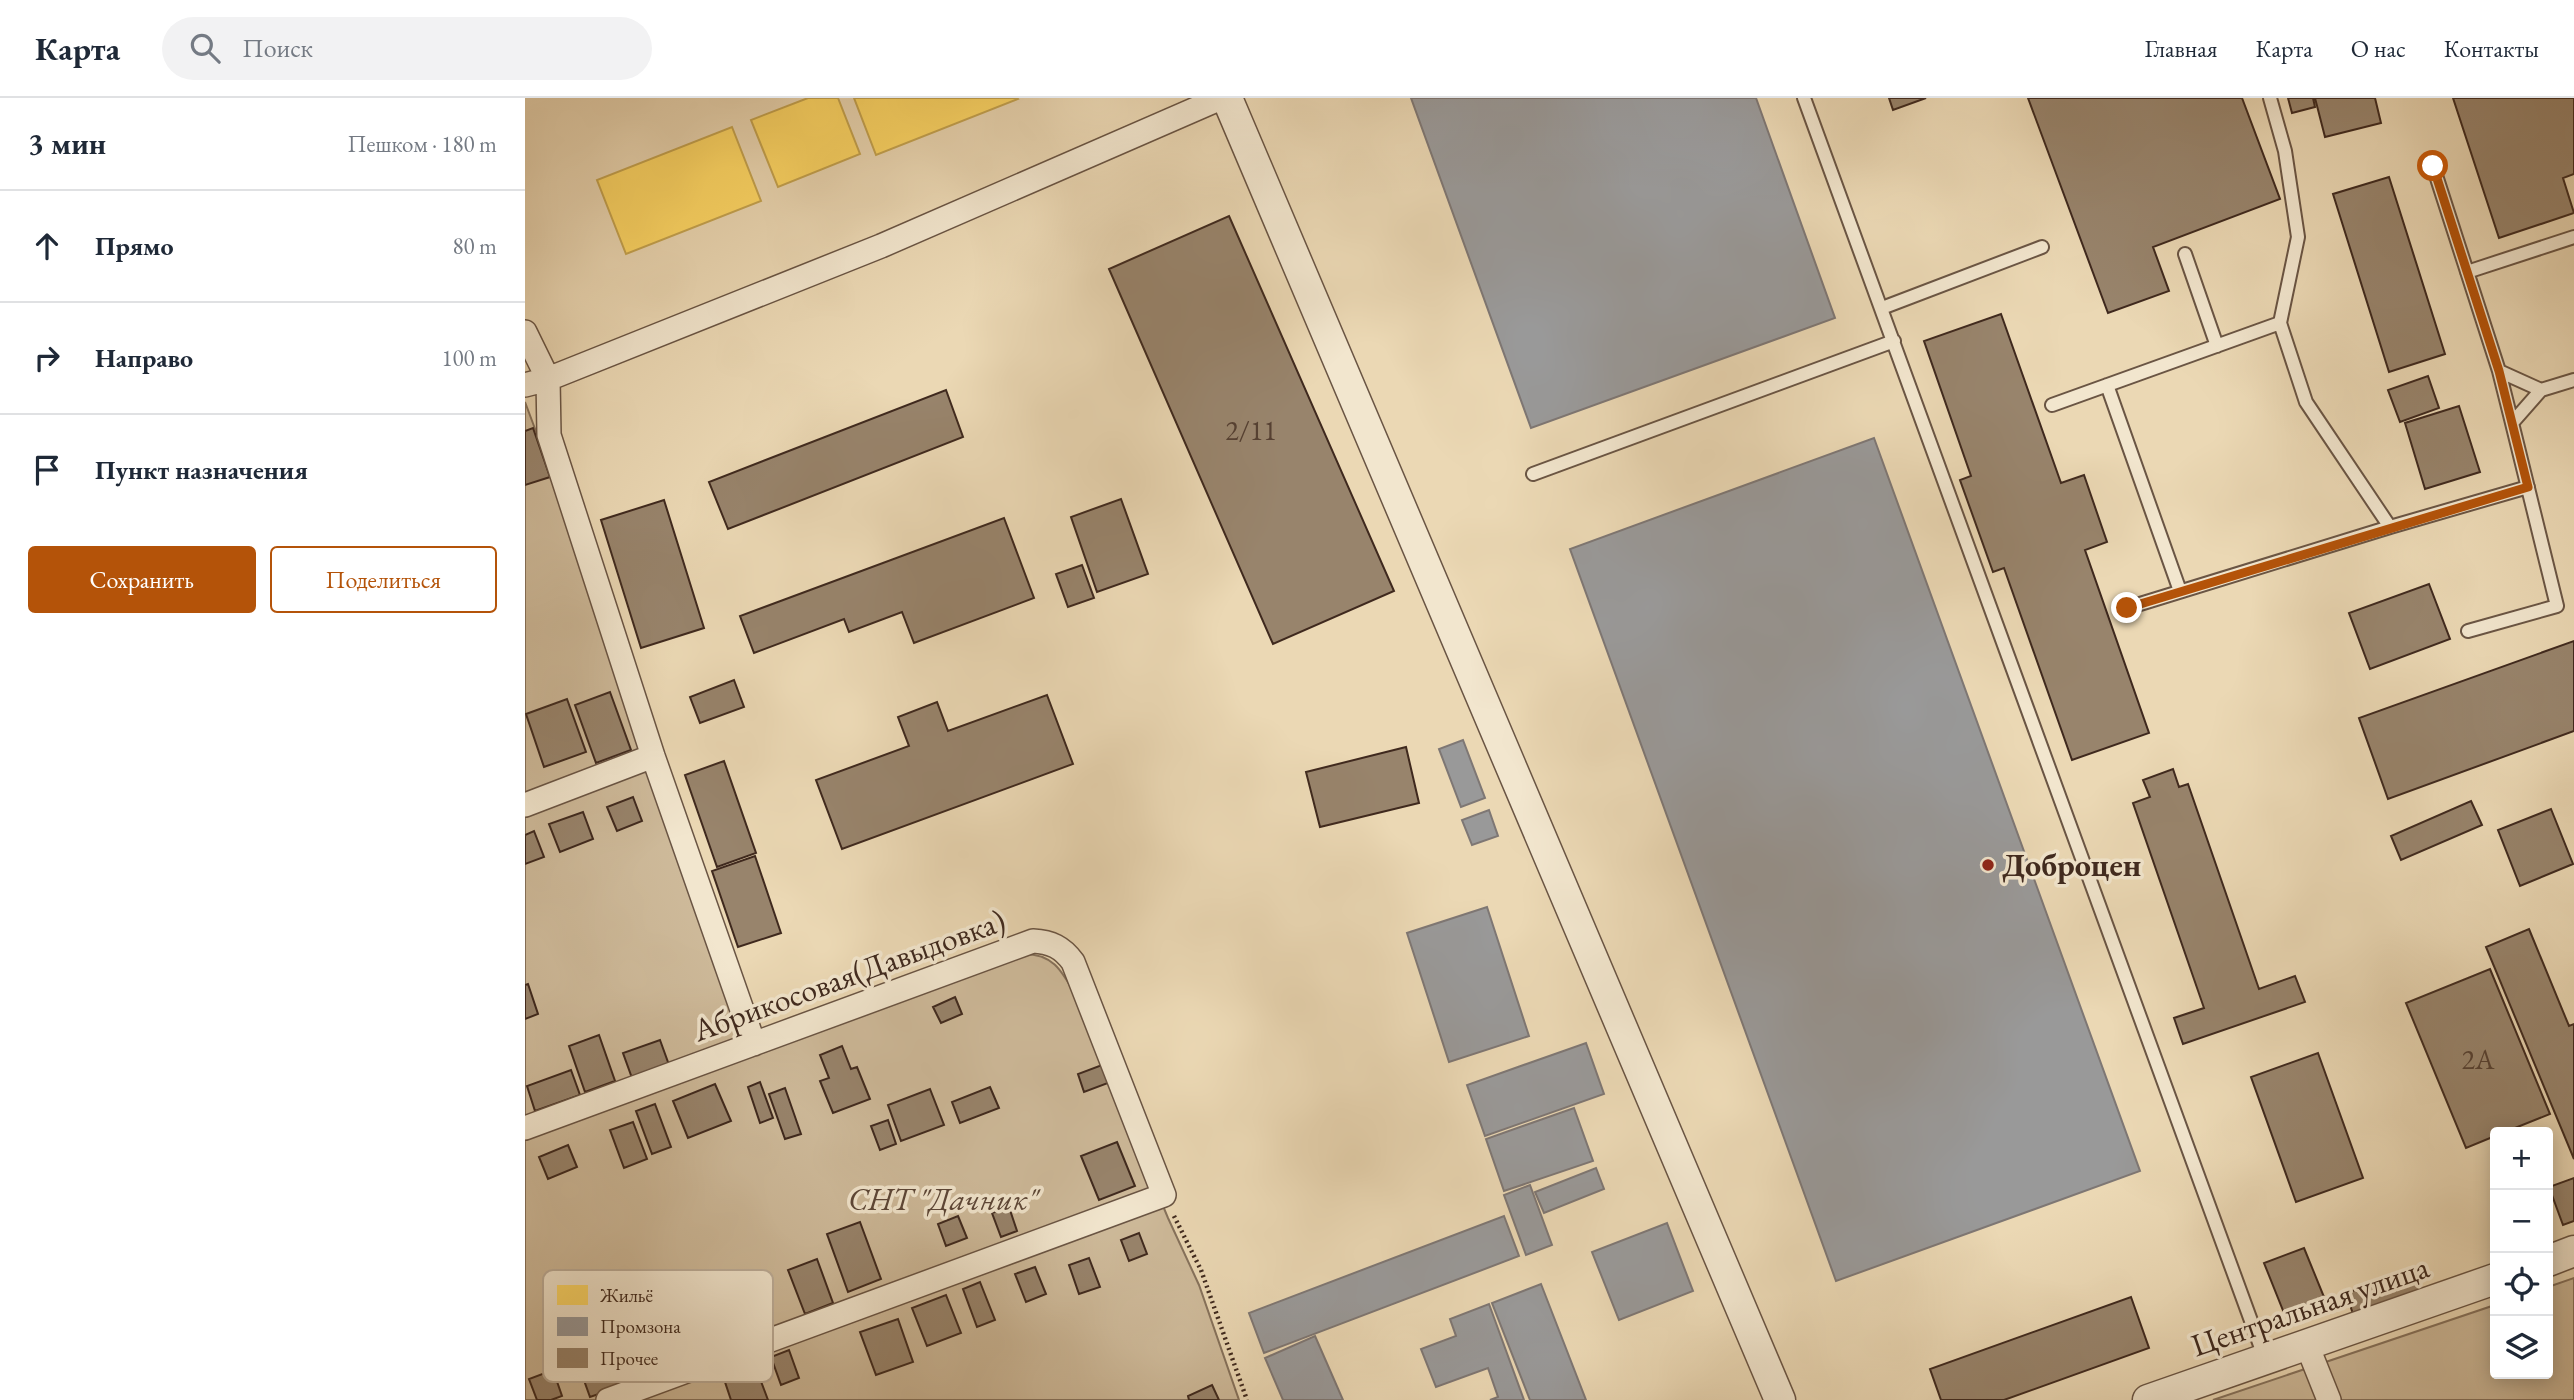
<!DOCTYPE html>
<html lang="ru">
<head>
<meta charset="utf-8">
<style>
  :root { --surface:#fff; --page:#f2f2f3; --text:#1f2937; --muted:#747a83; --line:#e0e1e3; --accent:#b45309 }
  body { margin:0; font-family:"EB Garamond",serif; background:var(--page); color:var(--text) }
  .controls { position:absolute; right:21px; bottom:21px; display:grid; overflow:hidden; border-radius:7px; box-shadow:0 4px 18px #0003 }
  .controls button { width:63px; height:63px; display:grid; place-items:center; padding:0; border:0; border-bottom:2px solid var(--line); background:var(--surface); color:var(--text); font:35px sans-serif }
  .stop { position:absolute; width:21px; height:21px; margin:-16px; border:5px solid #b45309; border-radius:50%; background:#fff }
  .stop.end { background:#b45309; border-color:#fff; box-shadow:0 2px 7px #0008 }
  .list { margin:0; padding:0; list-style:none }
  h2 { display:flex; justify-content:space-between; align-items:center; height:91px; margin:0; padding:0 28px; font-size:30px }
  h2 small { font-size:23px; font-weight:400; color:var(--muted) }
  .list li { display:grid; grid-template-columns:46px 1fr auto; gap:21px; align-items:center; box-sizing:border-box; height:112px; padding:0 28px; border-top:2px solid var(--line) }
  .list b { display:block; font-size:26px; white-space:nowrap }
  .list em { font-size:23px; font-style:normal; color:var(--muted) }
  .actions { display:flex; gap:14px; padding:21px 28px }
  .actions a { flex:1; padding:16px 0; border:2px solid var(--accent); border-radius:7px; text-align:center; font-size:24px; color:var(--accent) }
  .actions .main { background:var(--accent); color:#fff }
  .icon { flex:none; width:38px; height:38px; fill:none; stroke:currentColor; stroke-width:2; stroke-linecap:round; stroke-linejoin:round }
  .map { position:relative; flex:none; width:2049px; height:1302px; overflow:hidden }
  header { display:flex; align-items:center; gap:42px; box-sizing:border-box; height:98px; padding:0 35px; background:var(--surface); border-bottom:2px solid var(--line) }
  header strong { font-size:33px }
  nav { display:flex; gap:38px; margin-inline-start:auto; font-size:24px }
  .search { width:490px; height:63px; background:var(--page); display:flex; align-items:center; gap:18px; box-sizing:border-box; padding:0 24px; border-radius:38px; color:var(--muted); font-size:26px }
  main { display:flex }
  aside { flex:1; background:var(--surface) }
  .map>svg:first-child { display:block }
  .green { fill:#ceba9a; stroke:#86725c; stroke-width:2 }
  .homes { fill:#ffd966; stroke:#c5a450; stroke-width:2 }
  .industry { fill:#999; stroke:#7e7774; stroke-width:2 }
  .building { fill:#98846c; stroke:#3f291e; stroke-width:2 }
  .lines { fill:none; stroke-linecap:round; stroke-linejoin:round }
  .service-casing { stroke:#6a5544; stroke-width:16 }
  .minor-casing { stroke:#6a5544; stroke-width:26 }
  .tertiary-casing { stroke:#6a5544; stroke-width:33 }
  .path { stroke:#3f291e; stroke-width:4.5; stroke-dasharray:2 3.5; stroke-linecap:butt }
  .service { stroke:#f2e6ce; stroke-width:12 }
  .minor { stroke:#f2e6ce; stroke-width:23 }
  .tertiary { stroke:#f2e6ce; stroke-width:30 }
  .route { stroke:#b45309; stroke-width:9 }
  .poi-dot { fill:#8f2418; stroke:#f2e6ce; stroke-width:2.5 }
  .labels { text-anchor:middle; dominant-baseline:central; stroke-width:7; stroke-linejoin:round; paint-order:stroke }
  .number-label { font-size:28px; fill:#554032 }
  .poi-label { font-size:32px; font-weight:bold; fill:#3f291e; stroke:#f2e6ce; text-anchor:start }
  .street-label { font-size:32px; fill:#3f291e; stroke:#f2e6ce }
  .park-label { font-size:32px; font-style:italic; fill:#5c4637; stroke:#f2e6ce }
  .key { fill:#f2e6ce; stroke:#bcad99; stroke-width:2 }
  .key-label { font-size:19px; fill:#3f291e }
</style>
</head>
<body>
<header>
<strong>Карта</strong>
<div class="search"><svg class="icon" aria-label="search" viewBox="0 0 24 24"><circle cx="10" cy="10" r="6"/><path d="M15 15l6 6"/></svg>Поиск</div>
<nav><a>Главная</a><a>Карта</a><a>О нас</a><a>Контакты</a></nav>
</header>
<main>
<aside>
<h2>3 мин<small>Пешком · 180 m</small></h2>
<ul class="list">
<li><svg class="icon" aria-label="ahead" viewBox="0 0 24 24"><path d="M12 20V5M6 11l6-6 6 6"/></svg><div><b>Прямо</b></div><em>80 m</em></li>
<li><svg class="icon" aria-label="right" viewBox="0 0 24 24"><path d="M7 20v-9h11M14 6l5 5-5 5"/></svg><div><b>Направо</b></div><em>100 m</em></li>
<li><svg class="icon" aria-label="arrive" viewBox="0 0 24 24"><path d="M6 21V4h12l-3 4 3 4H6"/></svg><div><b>Пункт назначения</b></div></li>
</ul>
<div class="actions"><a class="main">Сохранить</a><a>Поделиться</a></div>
</aside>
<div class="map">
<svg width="2049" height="1302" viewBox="0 0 2049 1302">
  <rect width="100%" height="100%" fill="#ebd8b4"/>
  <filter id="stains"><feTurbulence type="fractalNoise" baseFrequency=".00286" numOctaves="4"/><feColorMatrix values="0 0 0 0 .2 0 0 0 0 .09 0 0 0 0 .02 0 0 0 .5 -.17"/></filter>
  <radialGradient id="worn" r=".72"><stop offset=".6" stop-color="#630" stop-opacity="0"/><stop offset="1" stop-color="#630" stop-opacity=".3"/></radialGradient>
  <path class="green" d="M 0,304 L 40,411 L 229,958 L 497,856 C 528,855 537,873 551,898 L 643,1120 L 674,1187 L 714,1302 L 0,1302 Z
    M 2049,1180 L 2049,1302 L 1688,1302 L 1970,1207 L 1970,1276 L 2023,1276 L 2023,1189 Z"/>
  <path class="homes" d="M 283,0 L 313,0 L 335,56 L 253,89 L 226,22 Z
    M 329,0 L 492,0 L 493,1 L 351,57 Z
    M 207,29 L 236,103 L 101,156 L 72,82 Z"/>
  <path class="industry" d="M 886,0 L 1231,0 L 1310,220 L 1006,330 Z
    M 1349,340 L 1615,1073 L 1311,1183 L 1045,451 Z
    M 938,642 L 960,700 L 936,709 L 914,651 Z
    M 964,712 L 973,738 L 947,747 L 937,722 Z
    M 962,809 L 1004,938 L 924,964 L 882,835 Z
    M 1061,945 L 1079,996 L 960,1038 L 942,987 Z
    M 1049,1010 L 1068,1063 L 979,1093 L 961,1041 Z
    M 1071,1070 L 1079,1091 L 1019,1115 L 1010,1094 Z
    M 1005,1087 L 1027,1147 L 1001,1157 L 979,1097 Z
    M 979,1118 L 994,1158 L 739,1255 L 724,1215 Z
    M 1142,1125 L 1168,1193 L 1094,1222 L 1067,1154 Z
    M 1016,1186 L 1061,1302 L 1005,1302 L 967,1205 Z
    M 964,1206 L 999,1302 L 965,1302 L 973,1299 L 963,1270 L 911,1289 L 896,1251 L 931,1238 L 925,1221 Z
    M 790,1238 L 818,1302 L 758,1302 L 740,1260 Z"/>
  <path class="building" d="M 1364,0 L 1401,0 L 1368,12 Z
    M 1503,0 L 1717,0 L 1755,101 L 1628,149 L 1644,193 L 1583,215 Z
    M 1763,0 L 1788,0 L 1790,9 L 1767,15 Z
    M 1790,0 L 1850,0 L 1856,25 L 1800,39 Z
    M 1928,0 L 2049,0 L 2049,76 L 2038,80 L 2049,115 L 1974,140 Z
    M 1864,79 L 1920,256 L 1864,274 L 1808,96 Z
    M 704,118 L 869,493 L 748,546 L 584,171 Z
    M 1476,216 L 1536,385 L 1559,377 L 1582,444 L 1560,452 L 1624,635 L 1547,662 L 1479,470 L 1468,474 L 1435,382 L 1446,378 L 1399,243 Z
    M 1903,278 L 1914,310 L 1875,324 L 1863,292 Z
    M 421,292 L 438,339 L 203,431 L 184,384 Z
    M 1934,308 L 1955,374 L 1900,391 L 1880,325 Z
    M 8,330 L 25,379 L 0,387 L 0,333 Z
    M 596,401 L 623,476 L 572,494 L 546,419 Z
    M 139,402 L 179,530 L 116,550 L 76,422 Z
    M 479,420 L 509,500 L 389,545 L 377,514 L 324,534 L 319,521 L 229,555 L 215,518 Z
    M 557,467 L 569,500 L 543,509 L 531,476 Z
    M 1904,486 L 1925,541 L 1845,571 L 1824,515 Z
    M 2049,543 L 2049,633 L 1863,701 L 1834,620 Z
    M 209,582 L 219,609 L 175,625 L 165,599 Z
    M 85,594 L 106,652 L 71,665 L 50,607 Z
    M 522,597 L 548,666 L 317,751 L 291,682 L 384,648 L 373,619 L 412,604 L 423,633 Z
    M 42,601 L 61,654 L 19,669 L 1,616 Z
    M 881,649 L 894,705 L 795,729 L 781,674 Z
    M 199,663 L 231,755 L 192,769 L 160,677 Z
    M 1648,671 L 1654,689 L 1663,686 L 1734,891 L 1770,878 L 1780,904 L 1658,946 L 1649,920 L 1679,910 L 1608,705 L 1625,699 L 1618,682 Z
    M 108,699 L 117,723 L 92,733 L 82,709 Z
    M 1946,703 L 1957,727 L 1876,762 L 1866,738 Z
    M 2026,711 L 2048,766 L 1995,788 L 1973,732 Z
    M 58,714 L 68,741 L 35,754 L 24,726 Z
    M 9,733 L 19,759 L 0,766 L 0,737 Z
    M 230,758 L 256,835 L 213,849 L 187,773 Z
    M 2004,831 L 2044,928 L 2049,926 L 2049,1061 L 1961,849 Z
    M 1965,871 L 2025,1016 L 1980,1034 L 1970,1034 L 1970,1038 L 1941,1050 L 1881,905 Z
    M 3,886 L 13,916 L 0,921 L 0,887 Z
    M 430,899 L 437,916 L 416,925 L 408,909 Z
    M 74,937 L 90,983 L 60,994 L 44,948 Z
    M 135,942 L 144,967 L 107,980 L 98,955 Z
    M 317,948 L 326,971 L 332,969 L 345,1001 L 308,1015 L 295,983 L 304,980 L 295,957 Z
    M 1793,955 L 1838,1080 L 1771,1104 L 1726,979 Z
    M 577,967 L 583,985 L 559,994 L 553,976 Z
    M 46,972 L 55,997 L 10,1013 L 2,988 Z
    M 235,984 L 248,1020 L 235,1025 L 223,989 Z
    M 190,986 L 206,1023 L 163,1040 L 148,1003 Z
    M 465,989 L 474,1010 L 435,1025 L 427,1004 Z
    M 260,990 L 276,1036 L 260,1041 L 244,996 Z
    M 405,991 L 419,1027 L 376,1043 L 363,1007 Z
    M 130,1006 L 146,1049 L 127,1056 L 111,1013 Z
    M 363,1022 L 371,1046 L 355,1052 L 346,1028 Z
    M 108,1024 L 122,1061 L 99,1070 L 85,1032 Z
    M 592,1044 L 610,1088 L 574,1102 L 556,1058 Z
    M 43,1047 L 52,1069 L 23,1081 L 14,1059 Z
    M 2049,1080 L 2049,1123 L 2038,1127 L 2024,1089 Z
    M 484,1109 L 492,1133 L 476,1139 L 467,1115 Z
    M 433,1118 L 442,1140 L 421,1148 L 413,1126 Z
    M 335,1124 L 356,1181 L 323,1194 L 302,1136 Z
    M 614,1135 L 622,1156 L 604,1163 L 596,1142 Z
    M 1779,1150 L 1799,1199 L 1759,1215 L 1739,1165 Z
    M 564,1160 L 575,1189 L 554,1196 L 544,1167 Z
    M 292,1161 L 308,1205 L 280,1216 L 263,1172 Z
    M 510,1169 L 521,1196 L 501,1204 L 490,1176 Z
    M 1890,1172 L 1897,1193 L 1828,1216 L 1821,1195 Z
    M 455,1184 L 470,1222 L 452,1229 L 438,1191 Z
    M 421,1197 L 436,1235 L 402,1248 L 387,1210 Z
    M 1606,1199 L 1624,1250 L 1479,1302 L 1416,1302 L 1405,1271 Z
    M 373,1221 L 388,1264 L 351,1277 L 335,1234 Z
    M 87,1231 L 106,1285 L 65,1299 L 46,1246 Z
    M 264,1252 L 274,1280 L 256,1287 L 246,1259 Z
    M 231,1270 L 243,1302 L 206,1302 L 199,1281 Z
    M 28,1272 L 37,1298 L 26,1302 L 12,1302 L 4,1281 Z
    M 687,1287 L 694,1302 L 664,1302 L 663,1298 Z"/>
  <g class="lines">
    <defs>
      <path id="service" d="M 1279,0 L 1740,1261
        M 1745,0 L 1760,53 L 1773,139 L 1755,225 L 1781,304 L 1865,429 L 2003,389
        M 1908,68 L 1974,273 L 2016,292
        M 1660,156 L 1692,248
        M 1942,174 L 2049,139
        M 1357,210 L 1517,149
        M 1974,273 L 1987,325
        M 1582,287 L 1655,493
        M 1527,307 L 1755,225
        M 1008,376 L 1369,243
        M 1602,510 L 1865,429
        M 1943,533 L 2032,508 L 1987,325 L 2016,292 L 2049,282"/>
      <path id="minor" d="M 0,234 L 23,281 L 24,337 L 128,658 L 229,946
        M 0,287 L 23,281 L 356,148 L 696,0
        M 0,707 L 128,658
        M 0,1030 L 508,843 C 526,844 537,849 548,864 L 639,1097 L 83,1302
        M 1782,1247 L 1804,1302"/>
      <path id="tertiary" d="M 702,0 L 1255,1302
        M 2023,1163 L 2049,1153
        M 1623,1302 L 1970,1181"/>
    </defs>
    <use href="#service" class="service-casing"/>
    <use href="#minor" class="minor-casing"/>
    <use href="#tertiary" class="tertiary-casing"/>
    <path class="path" d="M 649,1118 L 676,1172 L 722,1302"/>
    <use href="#service" class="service"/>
    <use href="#minor" class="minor"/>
    <use href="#tertiary" class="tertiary"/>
  </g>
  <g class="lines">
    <path class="route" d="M 1602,510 L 2003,389 L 1974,273 L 1908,68"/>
  </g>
  <circle class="poi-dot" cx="1463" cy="767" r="7"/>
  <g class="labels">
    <g class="number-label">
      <text x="726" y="332">2/11</text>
      <text x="1953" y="961">2А</text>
    </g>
    <g class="poi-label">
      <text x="1477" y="767">Доброцен</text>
    </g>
    <g class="street-label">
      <text transform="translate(324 877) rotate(-20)">Абрикосовая(Давыдовка)</text>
      <text transform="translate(1785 1208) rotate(-19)">Центральная улица</text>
    </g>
    <g class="park-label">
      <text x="418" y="1101">СНТ "Дачник"</text>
    </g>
  </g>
  <rect x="18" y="1172" width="230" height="112" rx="10" class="key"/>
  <rect x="32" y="1187" width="31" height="20" fill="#ffd966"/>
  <rect x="32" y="1219" width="31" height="19" fill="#999"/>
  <rect x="32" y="1250" width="31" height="20" fill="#98846c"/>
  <g class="key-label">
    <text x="75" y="1204">Жильё</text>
    <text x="75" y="1235">Промзона</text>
    <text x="75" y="1267">Прочее</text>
  </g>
  <rect width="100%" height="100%" filter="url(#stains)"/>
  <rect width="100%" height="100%" fill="url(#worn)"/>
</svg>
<div class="controls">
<button>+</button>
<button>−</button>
<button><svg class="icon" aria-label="locate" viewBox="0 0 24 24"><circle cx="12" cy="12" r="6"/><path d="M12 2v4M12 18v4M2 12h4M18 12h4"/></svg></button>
<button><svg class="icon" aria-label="layers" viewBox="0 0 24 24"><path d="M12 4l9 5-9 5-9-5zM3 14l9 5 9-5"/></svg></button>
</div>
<div class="stop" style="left:1908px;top:68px"></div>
<div class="stop end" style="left:1602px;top:510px"></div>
</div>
</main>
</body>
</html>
